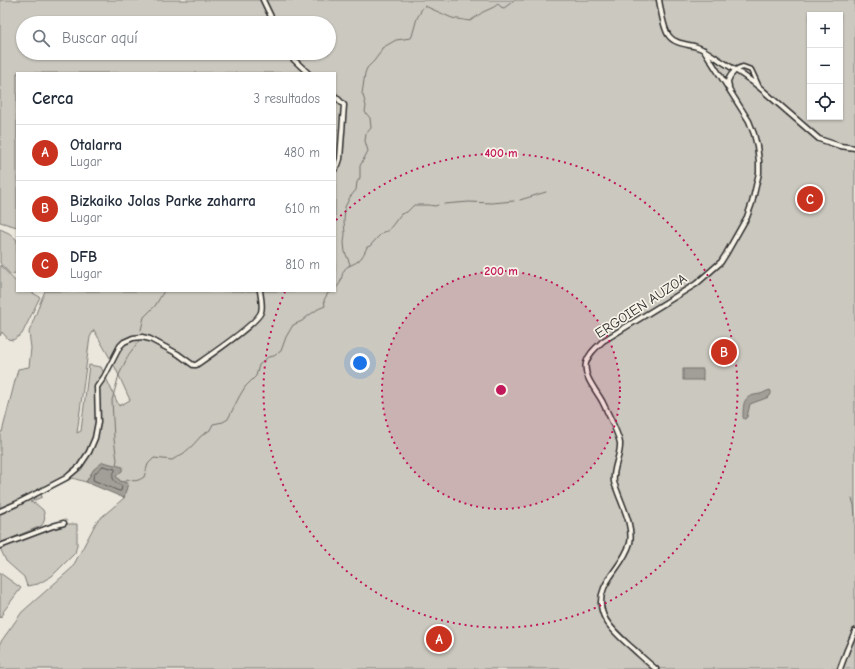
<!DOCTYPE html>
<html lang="es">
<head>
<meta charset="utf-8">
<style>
  :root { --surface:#fff; --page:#f6f6f7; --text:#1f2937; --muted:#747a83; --line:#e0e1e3; --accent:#c8321e }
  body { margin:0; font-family:"Comic Neue",sans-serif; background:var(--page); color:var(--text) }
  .controls { position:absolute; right:12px; top:12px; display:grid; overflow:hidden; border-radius:0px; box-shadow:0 1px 3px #0004 }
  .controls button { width:36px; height:36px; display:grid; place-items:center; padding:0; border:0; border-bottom:1px solid var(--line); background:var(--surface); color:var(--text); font:20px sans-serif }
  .you { position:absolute; left:360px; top:363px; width:14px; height:14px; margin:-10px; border:3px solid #fff; border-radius:50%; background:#1a73e8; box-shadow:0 0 0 6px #1a73e833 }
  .badge { display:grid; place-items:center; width:26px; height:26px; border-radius:50%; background:var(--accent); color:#fff; font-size:13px; font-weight:700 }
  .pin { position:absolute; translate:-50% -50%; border:2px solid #fff; box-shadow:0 1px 4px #0006 }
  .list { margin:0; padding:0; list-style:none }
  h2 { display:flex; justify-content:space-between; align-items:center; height:52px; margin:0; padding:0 16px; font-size:17px }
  h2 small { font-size:13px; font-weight:400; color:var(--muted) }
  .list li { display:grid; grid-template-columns:26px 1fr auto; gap:12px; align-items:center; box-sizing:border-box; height:56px; padding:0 16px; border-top:1px solid var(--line) }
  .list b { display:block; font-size:15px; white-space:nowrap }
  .list p { margin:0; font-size:13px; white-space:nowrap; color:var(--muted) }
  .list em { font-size:13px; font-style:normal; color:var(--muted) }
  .icon { flex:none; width:22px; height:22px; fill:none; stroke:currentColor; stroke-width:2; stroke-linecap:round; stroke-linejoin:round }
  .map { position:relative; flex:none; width:855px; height:669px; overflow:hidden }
  .search { position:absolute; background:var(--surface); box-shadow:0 1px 3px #0004; left:16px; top:16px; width:320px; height:44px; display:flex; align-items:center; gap:10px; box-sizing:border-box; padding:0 14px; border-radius:22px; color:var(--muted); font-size:15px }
  .panel { position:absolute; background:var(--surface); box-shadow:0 1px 3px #0004; left:16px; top:72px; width:320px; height:220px; border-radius:0px }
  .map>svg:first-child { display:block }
  .green { fill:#cbc8bf; stroke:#7b7a75; fill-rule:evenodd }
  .water { fill:#a29f98; stroke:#72716c }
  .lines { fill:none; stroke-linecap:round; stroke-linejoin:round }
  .shore { stroke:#5b5957; stroke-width:1 }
  .stream { stroke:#72716c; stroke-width:1 }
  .minor-casing { stroke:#2b2b2b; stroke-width:7 }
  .minor { stroke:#f7f3e8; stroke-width:4 }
  .ring { fill:none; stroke:#c2185b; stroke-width:2; stroke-dasharray:2 4 }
  .labels { text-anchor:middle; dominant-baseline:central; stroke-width:3.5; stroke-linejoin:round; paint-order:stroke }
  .street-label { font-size:14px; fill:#2b2b2b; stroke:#f7f3e8 }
  .centre { fill:#c2185b; stroke:#f7f3e8; stroke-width:2 }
  .ring-label { font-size:12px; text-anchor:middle; font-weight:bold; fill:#c2185b; stroke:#f7f3e8; stroke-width:3.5; stroke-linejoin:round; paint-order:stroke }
</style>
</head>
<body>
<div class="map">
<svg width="855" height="669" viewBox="0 0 855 669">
  <rect width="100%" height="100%" fill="#ebe7dd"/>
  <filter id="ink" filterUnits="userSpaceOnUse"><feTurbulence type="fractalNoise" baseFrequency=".025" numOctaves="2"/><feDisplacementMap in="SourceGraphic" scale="8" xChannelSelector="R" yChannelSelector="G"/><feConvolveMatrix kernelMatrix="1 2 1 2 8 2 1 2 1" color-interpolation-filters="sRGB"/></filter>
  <g filter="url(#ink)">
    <path class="green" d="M 0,0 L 855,0 L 855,669 L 0,669 L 0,643 L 22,612 L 72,568 L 97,521 L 124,498 L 127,483 L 120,481 L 116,476 L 94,469 L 86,482 L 72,478 L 41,494 L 42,497 L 30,502 L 36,504 L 43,510 C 45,515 46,521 41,526 L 0,543 L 0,432 L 2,432 L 18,369 L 29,367 L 31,348 L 29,332 L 42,298 L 45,291 L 335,291 L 335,73 L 17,73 L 17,227 L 0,222 ZM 810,15 L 840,15 L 840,117 L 810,117 ZM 23,23 L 329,23 L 329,53 L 23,53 ZM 94,330 L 115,367 L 130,400 L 119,406 L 101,367 L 89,365 L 81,431 L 77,433 L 89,344 L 90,337 Z
      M 0,229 L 9,233 L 17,240 L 17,272 L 11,275 L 0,263 Z
      M 0,265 L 17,283 L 17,291 L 24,291 L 25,292 L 29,291 L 40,297 L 22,334 L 13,340 L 8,339 L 2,332 L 0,336 Z
      M 65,524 L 77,524 L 77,545 L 75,553 L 52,576 L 38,584 L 27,586 L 24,577 L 6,561 L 0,548 L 57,526 Z
      M 0,573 L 21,588 L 3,612 L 4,613 L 0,618 Z"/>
    <path class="water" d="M 683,369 L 703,369 L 703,380 L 683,380 Z
      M 770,390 L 771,391 L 771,394 L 769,397 L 750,404 L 747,417 L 745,419 L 744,419 L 743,417 C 743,413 743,404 745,401 C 748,395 755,395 760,394 C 764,393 766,391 770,390 Z
      M 103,462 L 123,467 L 122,471 L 116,476 L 120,481 L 128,483 L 124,498 L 86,482 L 94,469 Z"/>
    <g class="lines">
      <path class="shore" d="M 103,466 L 115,469 L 115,471 C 109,478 116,483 122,486 L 121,491 L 119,491 L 93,480 C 93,474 98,470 103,466 Z"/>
      <path class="stream" d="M 425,6 L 452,18 L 470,21 L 483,12 L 494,7 L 498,4 L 501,7 L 504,8 L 515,0
        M 362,94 L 365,73 L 367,68 L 374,61 L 380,53 L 382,48 L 396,40 L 411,38 L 412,36 L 417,18 L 420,13 L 422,8
        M 520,200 L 546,192
        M 444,204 L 469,202 L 492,203 L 514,201
        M 349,266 L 350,264 L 345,252 L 344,243 L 345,234 L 344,221 L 345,207 L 350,197 L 356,190 L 357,182 L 360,178 L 360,166 L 368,151 L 365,141 L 366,134 L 371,128 L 370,118 L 365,112 L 366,106 L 363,95
        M 335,289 C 344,282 340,275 345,269 C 347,266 350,266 353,264 C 361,261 364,254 367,247 L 370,246 L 377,238 L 383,232 L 388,231 L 401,214 L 407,212 L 414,205 L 429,205 L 435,206 L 438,205
        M 141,330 L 144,317 L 155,306 L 164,291
        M 116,465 L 117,460 L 114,439 L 112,400 L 119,375 L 129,354 L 139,341
        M 125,483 L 127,479 C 134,482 138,481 144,477 L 148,464 L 154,458 L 172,460 L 184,453 L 193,445 L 201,436 L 210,430 L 213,424 L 223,422 L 228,419 L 239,397 L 245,387 L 256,376 L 259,365 L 268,357 L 274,356 L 281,351 L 286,337 L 293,325 L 302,321 L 308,316 L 318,309 L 325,306 L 324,300 L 328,293 L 332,291
        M 852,499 L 854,505 L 855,516"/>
      <defs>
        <path id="minor" d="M 263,0 L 274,23
          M 659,0 C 661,10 663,28 669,36 C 675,44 687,44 697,47 C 706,50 713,56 721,61 C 734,69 747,77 759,87 L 819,139 L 840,146 L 855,148
          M 289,53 L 292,58 L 308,73
          M 729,88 C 729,85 728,83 728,81 C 730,74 737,68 743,67 L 751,70 L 758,85
          M 335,96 L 344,105 L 340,159 L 338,165 L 335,169
          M 0,511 L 16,504 L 66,478 L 79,467 L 89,452 L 95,438 L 98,422 L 97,387 L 104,377 L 120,346 L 124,342 L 133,338 L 142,337 L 150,339 L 178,354 L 193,365 L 196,365 C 209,356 257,324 261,312 C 263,306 261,298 260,291
          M 0,546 L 53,526 L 64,523
          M 656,669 C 647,662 639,654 631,647 C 613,631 593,614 604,588 C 611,572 625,561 630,543 C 633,527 624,509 618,493 C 617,490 615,486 614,482 C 612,469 621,456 620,443 C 618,433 607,411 602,401 C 596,390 583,376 586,363 C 589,353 596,348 603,341 L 696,284 L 721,262 L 726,254 L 747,217 L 752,203 L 759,173 L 759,161 L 757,146 L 754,134 L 749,121 L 704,50
          M 840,669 L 847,650 L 855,631"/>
      </defs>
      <use href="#minor" class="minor-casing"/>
      <use href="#minor" class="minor"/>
    </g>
  </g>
  <circle cx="501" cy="390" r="119" fill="#c2185b" fill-opacity=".12"/>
  <g class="ring">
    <circle cx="501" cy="390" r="119"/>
    <path d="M336 220A237 237 0 1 1 285 292"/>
  </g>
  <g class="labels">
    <g class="street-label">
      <text transform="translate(641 306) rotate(-33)">ERGOIEN AUZOA</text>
    </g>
  </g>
  <circle cx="501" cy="390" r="6" class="centre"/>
  <g class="ring-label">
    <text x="501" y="157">400 m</text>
    <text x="501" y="275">200 m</text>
  </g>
</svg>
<div class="controls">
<button>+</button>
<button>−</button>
<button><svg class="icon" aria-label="locate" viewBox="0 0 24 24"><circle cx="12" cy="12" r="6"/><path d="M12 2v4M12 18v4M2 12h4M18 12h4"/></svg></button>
</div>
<div class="you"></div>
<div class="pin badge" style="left:439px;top:639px">A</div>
<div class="pin badge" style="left:724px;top:352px">B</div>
<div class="pin badge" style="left:810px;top:199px">C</div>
<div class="search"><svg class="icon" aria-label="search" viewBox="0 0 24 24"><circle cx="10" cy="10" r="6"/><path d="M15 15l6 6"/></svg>Buscar aquí</div>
<section class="panel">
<h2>Cerca<small>3 resultados</small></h2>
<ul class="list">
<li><span class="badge">A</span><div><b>Otalarra</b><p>Lugar</p></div><em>480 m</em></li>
<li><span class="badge">B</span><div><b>Bizkaiko Jolas Parke zaharra</b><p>Lugar</p></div><em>610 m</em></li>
<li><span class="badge">C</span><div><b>DFB</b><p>Lugar</p></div><em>810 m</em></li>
</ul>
</section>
</div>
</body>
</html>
